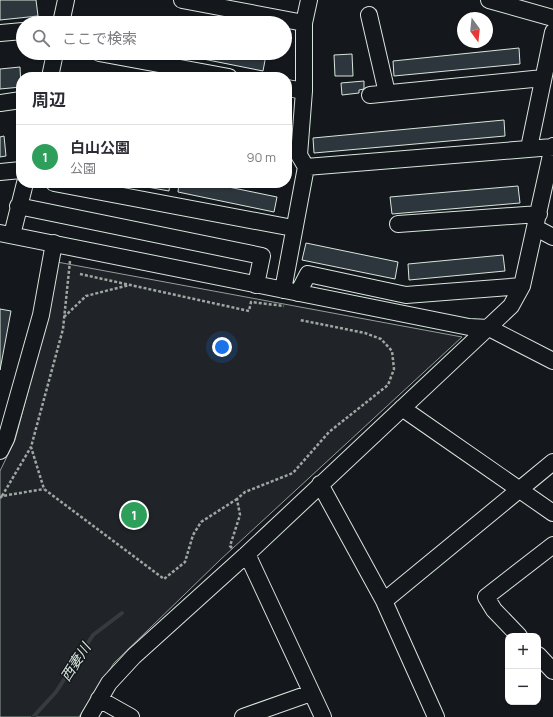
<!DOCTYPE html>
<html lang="ja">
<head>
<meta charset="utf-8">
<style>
  :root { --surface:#fff; --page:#f7f7f7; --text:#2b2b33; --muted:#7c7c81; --line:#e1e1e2; --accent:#ea580c }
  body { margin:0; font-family:Manrope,"Noto Sans JP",sans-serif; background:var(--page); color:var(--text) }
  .controls { position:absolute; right:12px; bottom:12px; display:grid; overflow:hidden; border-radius:8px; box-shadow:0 1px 3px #0004 }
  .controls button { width:36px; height:36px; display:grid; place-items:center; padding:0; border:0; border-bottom:1px solid var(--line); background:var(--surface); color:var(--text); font:20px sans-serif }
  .compass { position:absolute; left:457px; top:12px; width:36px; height:36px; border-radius:50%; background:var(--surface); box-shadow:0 1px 3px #0004; rotate:165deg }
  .you { position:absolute; left:222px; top:347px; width:14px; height:14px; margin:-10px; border:3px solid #fff; border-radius:50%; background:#1a73e8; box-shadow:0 0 0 6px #1a73e833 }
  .badge { display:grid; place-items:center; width:26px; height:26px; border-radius:50%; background:var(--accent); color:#fff; font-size:13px; font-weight:700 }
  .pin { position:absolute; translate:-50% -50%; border:2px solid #fff; box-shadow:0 1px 4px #0006 }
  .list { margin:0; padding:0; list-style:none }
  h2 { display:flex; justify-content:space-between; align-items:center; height:52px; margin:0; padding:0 16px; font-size:17px }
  h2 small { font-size:13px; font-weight:400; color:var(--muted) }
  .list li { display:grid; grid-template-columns:26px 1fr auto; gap:12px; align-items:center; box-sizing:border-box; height:64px; padding:0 16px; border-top:1px solid var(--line) }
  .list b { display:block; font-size:15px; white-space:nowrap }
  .list p { margin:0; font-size:13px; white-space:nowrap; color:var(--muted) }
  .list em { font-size:13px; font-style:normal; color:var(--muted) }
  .icon { flex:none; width:22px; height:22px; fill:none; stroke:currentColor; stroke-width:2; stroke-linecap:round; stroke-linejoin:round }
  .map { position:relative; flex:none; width:553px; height:717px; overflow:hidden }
  .search { position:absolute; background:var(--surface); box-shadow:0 1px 3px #0004; left:16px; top:16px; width:276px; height:44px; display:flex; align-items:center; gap:10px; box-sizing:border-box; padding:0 14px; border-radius:22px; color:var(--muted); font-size:15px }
  .panel { position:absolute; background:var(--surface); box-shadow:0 1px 3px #0004; left:16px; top:72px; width:276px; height:116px; border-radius:16px }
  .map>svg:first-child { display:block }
  .green { fill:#202428; stroke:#939e99 }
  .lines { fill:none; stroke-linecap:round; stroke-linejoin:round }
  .stream { stroke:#363b3e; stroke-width:4 }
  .building { fill:#2c363c; stroke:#d8e6dc }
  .minor-casing { stroke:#d8e6dc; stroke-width:18 }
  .path { stroke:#9da8a2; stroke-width:2.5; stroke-dasharray:3 2; stroke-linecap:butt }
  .minor { stroke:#14181c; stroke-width:16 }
  .labels { text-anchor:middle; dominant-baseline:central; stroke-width:3; stroke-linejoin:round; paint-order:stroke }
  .water-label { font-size:14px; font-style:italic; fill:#d8e6dc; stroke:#14181c }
</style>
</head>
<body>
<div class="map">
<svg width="553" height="717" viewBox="0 0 553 717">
  <rect width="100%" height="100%" fill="#14181c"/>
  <path class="green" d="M 57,262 L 462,337 L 220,560 L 114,663 L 79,717 L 0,717 L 0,471 L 15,440 L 48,316 Z"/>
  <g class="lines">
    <path class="stream" d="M 33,717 L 56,692 L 93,635 L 122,613"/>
  </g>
  <path class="building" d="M 0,0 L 36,0 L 38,16 L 0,20 Z
    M 78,17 L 108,23 L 76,23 Z
    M 519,48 L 520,64 L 394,76 L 393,61 Z
    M 173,53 L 255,53 L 266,55 L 263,71 Z
    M 352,54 L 353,76 L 335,76 L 334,55 Z
    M 20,67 L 21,87 L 0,89 L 0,69 Z
    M 364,81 L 364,89 L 359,90 L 359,93 L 342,95 L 341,83 Z
    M 504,120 L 505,136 L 314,153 L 313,138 Z
    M 4,136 L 6,156 L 0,157 L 0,137 Z
    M 125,183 L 170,183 L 169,191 Z
    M 179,183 L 209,183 L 277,197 L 274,212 L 178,192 Z
    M 518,186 L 520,203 L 392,214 L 390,197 Z
    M 306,243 L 398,262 L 395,279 L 302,260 Z
    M 503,255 L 505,271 L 409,280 L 408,264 Z
    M 0,309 L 11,311 L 0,370 Z"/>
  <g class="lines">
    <defs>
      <path id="minor" d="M 182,0 L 304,23
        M 489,0 L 553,18
        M 369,15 L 387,93
        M 61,23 L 66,0
        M 0,33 L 23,31
        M 99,53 L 229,77
        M 50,77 L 55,53
        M 287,88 L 304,91
        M 370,95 L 543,78
        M 0,103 L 21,100
        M 529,148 L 553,32
        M 306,167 L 553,147
        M 0,172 L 21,170
        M 54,183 L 293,228
        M 18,206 L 262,256 L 256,285
        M 398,224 L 539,214
        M 536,228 L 553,237
        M 0,233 L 469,327 L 489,328 L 553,361
        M 12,235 L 25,183
        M 283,290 L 306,167 L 299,155 L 304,91 L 304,23 L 309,0
        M 298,293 L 308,274 L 406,295 L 522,286
        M 402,408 L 553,513
        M 0,451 L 6,439 L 41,315 L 54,243
        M 320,484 L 384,601 L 436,717
        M 247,554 L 323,717
        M 384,601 L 553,462
        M 519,636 L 494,610 L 486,597 L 553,545
        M 538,655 L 553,671
        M 99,699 L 131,717
        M 89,717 L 109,683 L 134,656 L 247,554 L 511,306 L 522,286 L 553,146
        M 243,717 L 311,693"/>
    </defs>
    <use href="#minor" class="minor-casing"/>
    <path class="path" d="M 70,261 L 63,329 L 31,447 L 44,489 L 164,579 L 185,562 L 193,535 L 201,522 L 237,499
      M 80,274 L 249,311 L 251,302 L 284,306
      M 64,317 L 86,296 L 129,285
      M 2,496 L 31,447
      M 0,498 L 2,496 L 44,489
      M 232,548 L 230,546 L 240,515 L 237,499 L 245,492 L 293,473 L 329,432 L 388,385 L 394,369 L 392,351 L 381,339 L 365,333 L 300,320"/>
    <use href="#minor" class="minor"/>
  </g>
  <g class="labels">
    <g class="water-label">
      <text transform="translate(75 662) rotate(-57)">西妻川</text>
    </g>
  </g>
</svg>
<div class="controls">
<button>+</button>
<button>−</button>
</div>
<svg class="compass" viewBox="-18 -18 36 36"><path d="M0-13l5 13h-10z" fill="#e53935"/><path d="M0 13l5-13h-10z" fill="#7c7c81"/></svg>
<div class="you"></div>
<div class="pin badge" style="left:134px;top:515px;background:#2e9e5b">1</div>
<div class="search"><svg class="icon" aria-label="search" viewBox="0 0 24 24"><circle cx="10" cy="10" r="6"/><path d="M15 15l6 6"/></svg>ここで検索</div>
<section class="panel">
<h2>周辺<small></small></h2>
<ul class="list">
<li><span class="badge" style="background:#2e9e5b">1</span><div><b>白山公園</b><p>公園</p></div><em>90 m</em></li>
</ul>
</section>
</div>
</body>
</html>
